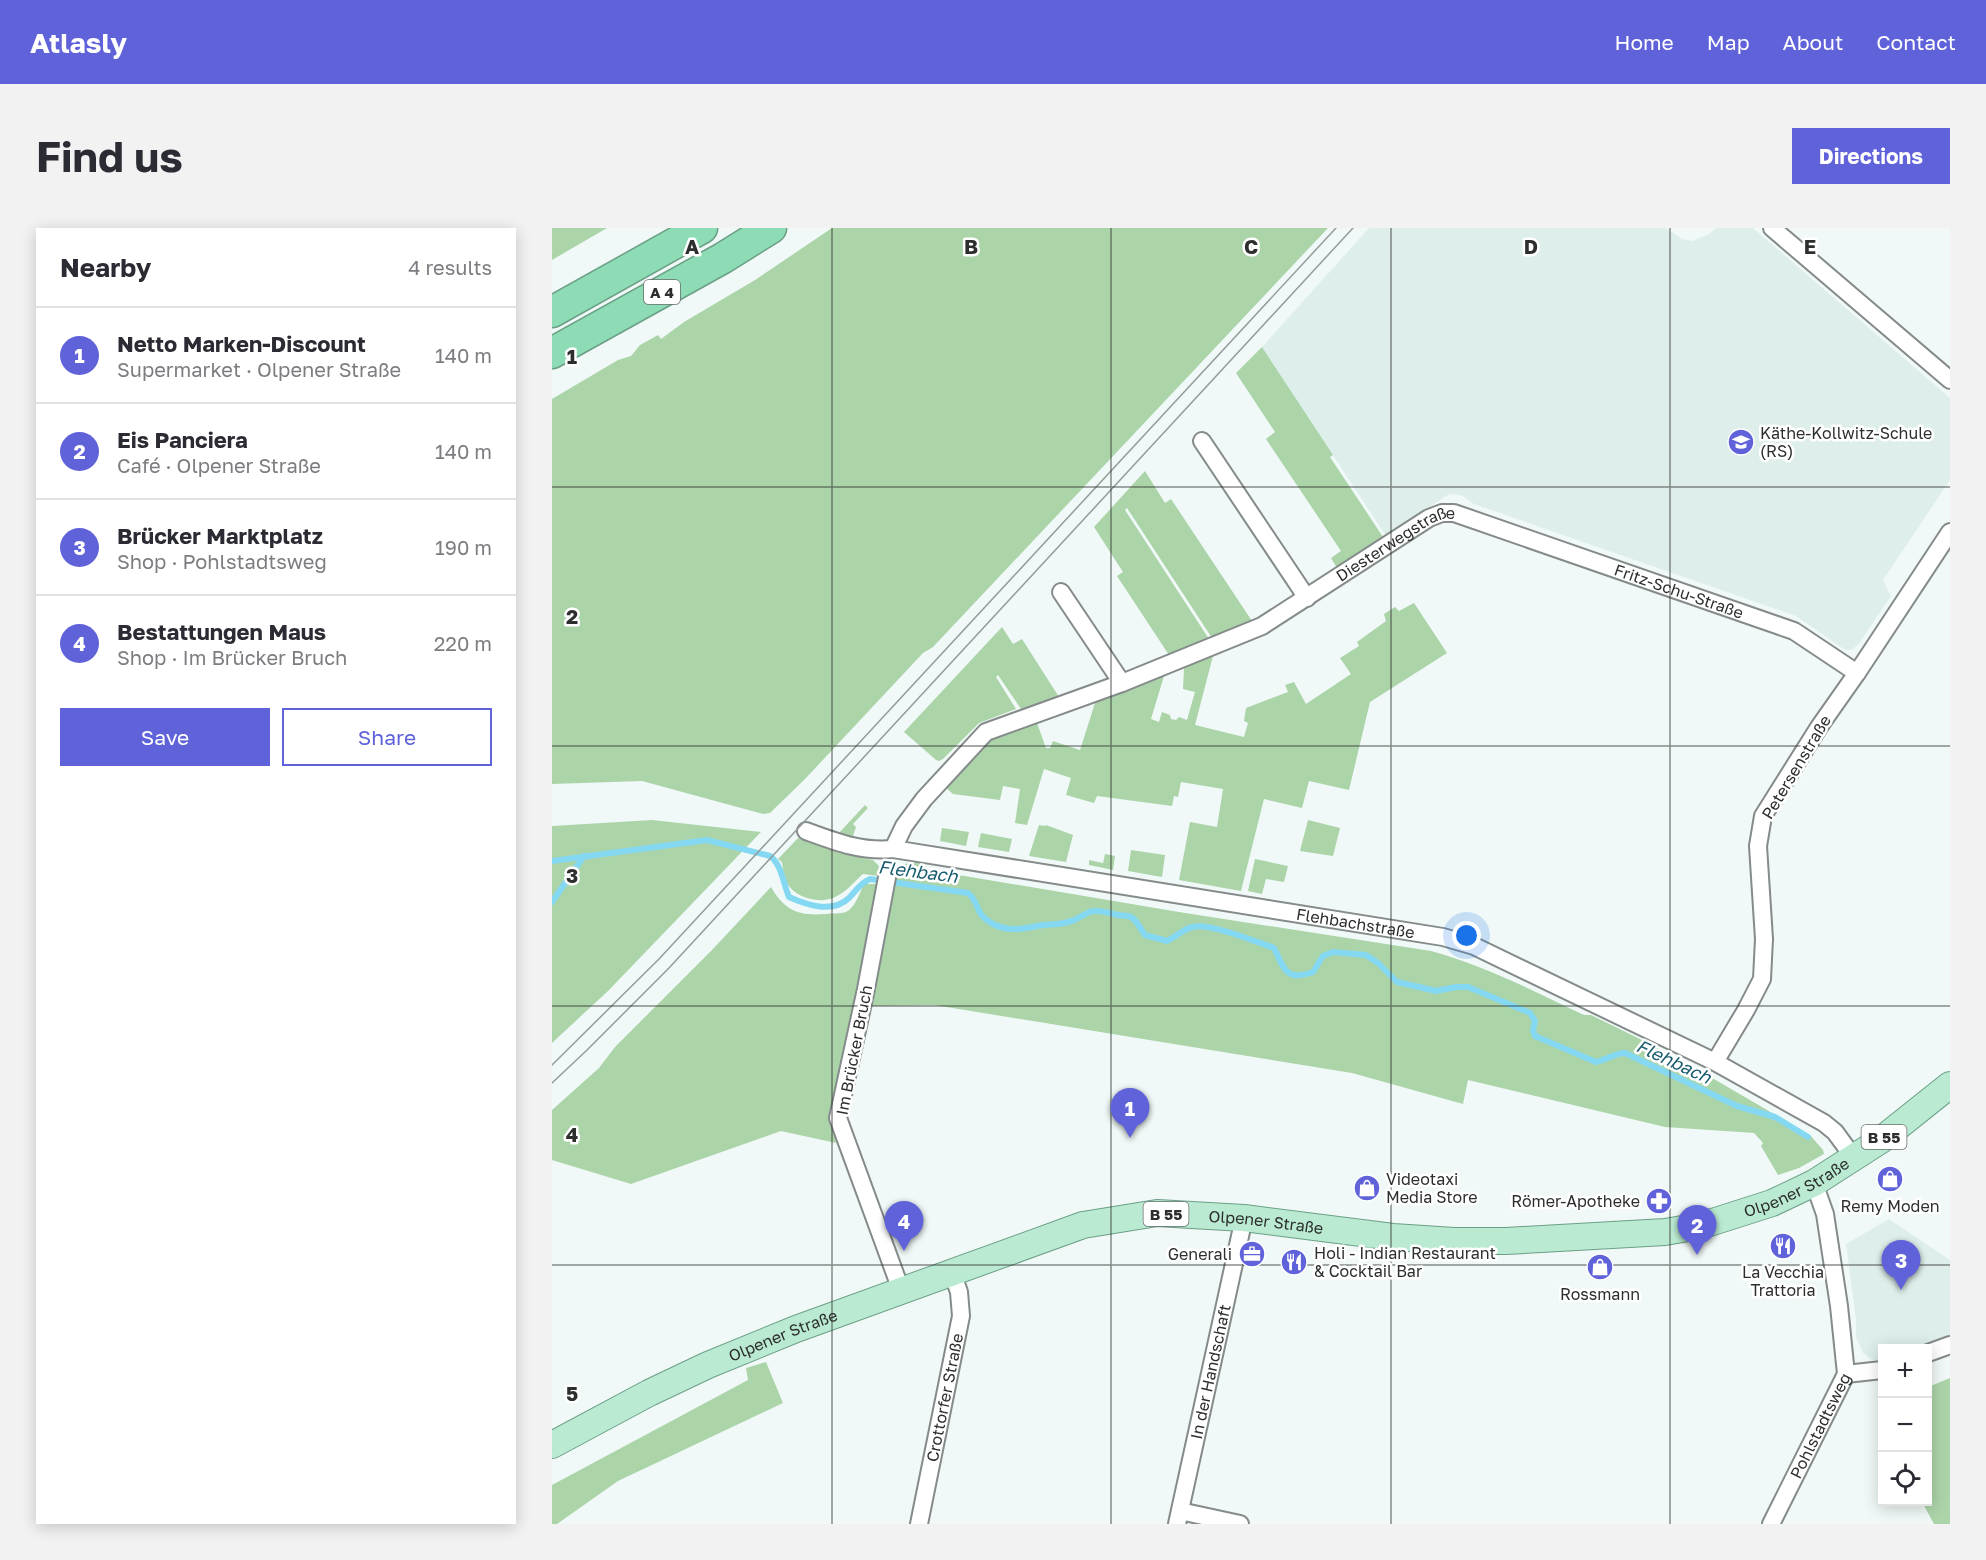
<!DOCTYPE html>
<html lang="en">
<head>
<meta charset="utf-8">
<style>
  :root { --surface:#fff; --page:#f2f2f3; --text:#2b2b33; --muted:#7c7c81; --line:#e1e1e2; --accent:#6062da }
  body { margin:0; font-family:"Golos Text",sans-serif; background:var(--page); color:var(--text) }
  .controls { position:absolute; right:18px; bottom:18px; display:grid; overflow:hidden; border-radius:0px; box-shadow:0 3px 15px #0003 }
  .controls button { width:54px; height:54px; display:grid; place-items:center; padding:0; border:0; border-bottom:2px solid var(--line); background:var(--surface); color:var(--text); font:30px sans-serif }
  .you { position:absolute; left:915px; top:708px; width:21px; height:21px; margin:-15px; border:4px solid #fff; border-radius:50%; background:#1a73e8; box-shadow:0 0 0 9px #1a73e833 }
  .badge { display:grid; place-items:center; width:39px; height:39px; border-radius:50%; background:var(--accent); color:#fff; font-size:20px; font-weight:700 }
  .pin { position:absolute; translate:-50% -50px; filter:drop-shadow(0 2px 3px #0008) }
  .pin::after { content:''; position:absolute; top:32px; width:21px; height:18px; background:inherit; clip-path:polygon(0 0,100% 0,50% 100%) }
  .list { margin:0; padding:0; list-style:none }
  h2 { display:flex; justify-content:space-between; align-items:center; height:78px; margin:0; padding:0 24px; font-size:26px }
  h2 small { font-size:20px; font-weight:400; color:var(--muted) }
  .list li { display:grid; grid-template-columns:39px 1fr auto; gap:18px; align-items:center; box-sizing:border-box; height:96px; padding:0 24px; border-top:2px solid var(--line) }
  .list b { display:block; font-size:22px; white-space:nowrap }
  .list p { margin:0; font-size:20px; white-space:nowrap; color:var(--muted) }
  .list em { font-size:20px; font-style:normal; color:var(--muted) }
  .actions { display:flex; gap:12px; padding:18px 24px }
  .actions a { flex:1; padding:14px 0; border:2px solid var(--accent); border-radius:0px; text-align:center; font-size:21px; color:var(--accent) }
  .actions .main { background:var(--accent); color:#fff }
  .icon { flex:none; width:33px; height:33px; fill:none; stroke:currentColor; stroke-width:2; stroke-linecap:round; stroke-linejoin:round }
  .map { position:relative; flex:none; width:1398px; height:1296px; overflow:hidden; border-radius:0px }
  header { display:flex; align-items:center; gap:36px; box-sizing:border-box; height:84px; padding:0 30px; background:var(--accent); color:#fff }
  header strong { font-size:28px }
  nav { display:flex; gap:33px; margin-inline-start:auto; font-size:21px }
  .intro { display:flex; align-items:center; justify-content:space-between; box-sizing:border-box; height:144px; padding:0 36px }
  h1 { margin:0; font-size:42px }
  .button { padding:15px 27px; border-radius:0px; background:var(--accent); color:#fff; font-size:21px; font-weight:700 }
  main { display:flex; gap:36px; padding:0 36px }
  aside { flex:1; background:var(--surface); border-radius:0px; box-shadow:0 3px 15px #0003 }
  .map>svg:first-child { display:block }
  .built { fill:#deefeb }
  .green { fill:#acd4a9 }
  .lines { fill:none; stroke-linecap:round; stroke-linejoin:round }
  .stream { stroke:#84d8f2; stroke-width:6 }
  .minor-casing { stroke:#848b8a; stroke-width:20 }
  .primary-casing { stroke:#6b9f86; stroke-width:28 }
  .motorway-casing { stroke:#6b9f86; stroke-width:33 }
  .minor { stroke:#fff; stroke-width:16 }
  .primary { stroke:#bbead3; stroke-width:26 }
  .motorway { stroke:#8ddcb6; stroke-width:30 }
  .tram { stroke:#959b9a; stroke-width:1.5 }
  .grid { fill:none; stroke:#2c2f2e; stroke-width:1.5; stroke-opacity:0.55 }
  .labels { text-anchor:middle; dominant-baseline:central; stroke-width:5; stroke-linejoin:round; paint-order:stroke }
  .shield { fill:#fff; stroke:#6b6d6d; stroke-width:1.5 }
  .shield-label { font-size:15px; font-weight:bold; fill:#2c2f2e }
  .poi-label { font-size:16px; fill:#2c2f2e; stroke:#fff; text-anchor:start }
  .street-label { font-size:16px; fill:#2c2f2e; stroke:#fff }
  .water-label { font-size:18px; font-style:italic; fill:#185c6f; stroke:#fff }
  .grid-label { font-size:20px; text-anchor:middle; font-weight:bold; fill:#2c2f2e; stroke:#fff; stroke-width:5; stroke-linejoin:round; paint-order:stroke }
</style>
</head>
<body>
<header>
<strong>Atlasly</strong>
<nav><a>Home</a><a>Map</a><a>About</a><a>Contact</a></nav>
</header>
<div class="intro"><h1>Find us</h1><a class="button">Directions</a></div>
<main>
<aside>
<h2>Nearby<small>4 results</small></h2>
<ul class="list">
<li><span class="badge">1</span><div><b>Netto Marken-Discount</b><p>Supermarket · Olpener Straße</p></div><em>140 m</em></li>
<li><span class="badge">2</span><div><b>Eis Panciera</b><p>Café · Olpener Straße</p></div><em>140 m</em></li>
<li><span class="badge">3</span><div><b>Brücker Marktplatz</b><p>Shop · Pohlstadtsweg</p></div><em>190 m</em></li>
<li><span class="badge">4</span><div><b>Bestattungen Maus</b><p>Shop · Im Brücker Bruch</p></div><em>220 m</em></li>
</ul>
<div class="actions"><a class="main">Save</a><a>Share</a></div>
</aside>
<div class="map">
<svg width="1398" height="1296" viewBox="0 0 1398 1296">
  <rect width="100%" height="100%" fill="#f0f9f7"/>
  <path class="built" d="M 817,0 L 1114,0 L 1130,11 L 1140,13 L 1157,6 L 1164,0 L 1201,0 L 1398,170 L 1398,252 L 1331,352 L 1339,368 L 1306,417 L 1299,422 L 1293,422 L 1244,388 L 922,276 L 909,267 L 897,266 L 834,308 L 710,119 Z
    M 1337,991 L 1398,1032 L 1398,1108 L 1366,1120 L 1330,1120 L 1330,1134 L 1319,1131 L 1311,1125 L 1304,1109 L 1304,1092 L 1294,1016 Z"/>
  <path class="green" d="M 0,0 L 55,0 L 0,32 Z
    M 280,0 L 776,0 L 381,419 L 371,425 L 253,551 L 218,585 L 211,586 L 90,553 L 0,556 L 0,171 L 66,132 L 79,128 L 88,117 L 106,107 L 109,111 L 132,94 L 203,52 Z
    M 710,119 L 781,227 L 778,229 L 831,309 L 785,340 L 779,330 L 789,323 L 714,211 L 723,204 L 684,145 Z
    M 593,243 L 613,275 L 619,271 L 700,393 L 660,410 L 575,280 L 573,282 L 657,411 L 617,427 L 565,348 L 571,344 L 542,299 Z
    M 862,375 L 895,425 L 818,474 L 797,562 L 757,553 L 750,580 L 712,571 L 689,663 L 627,652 L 638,594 L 665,599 L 671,561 L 629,554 L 626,569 L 622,568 L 620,578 L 545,568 L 542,575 L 514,567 L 519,550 L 492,541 L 475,597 L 463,595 L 468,561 L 451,558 L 448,572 L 401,566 L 393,559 L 431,518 L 440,511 L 485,495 L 494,520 L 498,520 L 501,513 L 528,522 L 543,475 L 612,448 L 599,491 L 607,494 L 610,484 L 618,487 L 619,491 L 624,492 L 627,489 L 635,492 L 643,464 L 631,461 L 632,440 L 661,428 L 643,497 L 692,509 L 696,495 L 692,493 L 694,480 L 736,464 L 733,457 L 742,454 L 754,476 L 799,446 L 788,430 L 807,418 L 805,414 L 834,393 L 832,386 L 843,379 L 847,383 Z
    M 450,399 L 461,416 L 470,411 L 507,469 L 469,481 L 446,447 L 444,449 L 464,481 L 427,495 L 391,531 L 387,533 L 384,532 L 352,504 Z
    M 313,577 L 316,580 L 301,596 L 304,599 L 300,611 L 287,607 L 286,606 Z
    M 100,592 L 209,604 L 56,763 L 0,815 L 0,598 Z
    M 756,592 L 788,600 L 781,628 L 748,623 Z
    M 487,597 L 493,598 L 494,597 L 521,607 L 514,634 L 477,628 Z
    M 390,600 L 417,604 L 414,618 L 388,613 Z
    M 429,605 L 460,611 L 457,624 L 426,619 Z
    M 246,610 L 295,626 L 321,632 L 327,638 L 327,648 L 311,646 C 302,654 294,664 283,669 C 267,677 241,669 234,653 C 231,647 231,640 230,634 L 226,631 Z
    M 579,622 L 613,627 L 610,649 L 576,643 Z
    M 553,626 L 563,628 L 561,642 L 537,637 L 537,632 L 551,635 Z
    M 703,631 L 736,638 L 732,654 L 714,651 L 710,666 L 696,663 Z
    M 368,634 L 371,641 L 627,684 L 879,723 C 933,738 982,763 1032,787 L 1039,787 L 1092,813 L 1155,847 L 1258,907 L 1271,922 L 1272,926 L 1247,940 L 1226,947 L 1209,918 L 1211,915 L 1202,905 L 1113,899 L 916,852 L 911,876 L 800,845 L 382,777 L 320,778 L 343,644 L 352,636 Z
    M 312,656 L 326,656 L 306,769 L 278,898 L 282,904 L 284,915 L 229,903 L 79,956 L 0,932 L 0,882 L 47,840 L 63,819 L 160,722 L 219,659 C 233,683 246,688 274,686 C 280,685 289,686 294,684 C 303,680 308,664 312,656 Z
    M 214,1134 L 231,1175 L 66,1253 L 5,1296 L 0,1296 L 0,1257 L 196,1152 L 194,1140 Z
    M 1398,1150 L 1398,1296 L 1382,1296 L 1370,1274 L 1376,1274 L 1376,1159 Z"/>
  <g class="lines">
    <path class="stream" d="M 0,633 L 155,612 L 218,628 C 230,637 231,655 237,669 C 255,677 280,686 297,670 C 305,662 308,655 318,651 L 416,665 C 429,676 421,685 441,696 C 458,705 473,700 491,697 C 502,696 511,697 522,692 C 530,689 535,683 543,683 C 551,682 558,686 566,687 C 570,688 575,687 579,689 C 585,692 589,702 593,707 L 615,713 C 623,709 632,701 640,699 C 656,694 705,714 722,720 C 732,741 734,754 761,744 L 771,728 L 781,724 L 814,727 L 826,735 L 845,754 L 884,763 L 904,759 L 916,759 L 978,785 L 983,793 L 981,802 L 983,808 L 1044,834 C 1055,832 1062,825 1073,825 L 1185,878 L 1223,889 L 1256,909
      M 0,674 L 32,628"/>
    <defs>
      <g id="minor">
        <path d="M 1220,0 L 1398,152"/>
        <path d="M 650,213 L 755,370"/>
        <path d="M 509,364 L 570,455"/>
        <path id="s1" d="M 254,603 C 284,614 309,624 341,621 L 891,709 L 922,718 L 1163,834 L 1272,895 L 1283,904 L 1302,930"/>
        <path id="s2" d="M 341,621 L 352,598 L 372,571 L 434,504 L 570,455 L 710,398 L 877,290 L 890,285 L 902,285 L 1242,403 L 1305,445"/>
        <path d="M 336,644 L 314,761 L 286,890 L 349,1062"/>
        <path d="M 1163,834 L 1194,782 L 1210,751 L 1212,711 L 1206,618 L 1211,588 L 1267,499 L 1305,445 L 1398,304"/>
        <path d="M 1376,1125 L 1398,1117"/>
        <path d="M 1294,1146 L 1330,1142"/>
        <path d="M 628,1283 L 688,1296"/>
        <path id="s3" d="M 367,1296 L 409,1088 L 407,1064 L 400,1044"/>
        <path id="s4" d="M 625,1296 L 692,990"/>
        <path id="s5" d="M 1219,1296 L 1294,1146 L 1287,1078 L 1273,986 L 1262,955"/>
      </g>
      <g id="primary">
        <path id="s6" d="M 0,1217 L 97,1165 L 156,1137 L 244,1101 L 531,997 L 605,985 L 692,990 L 841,1009 L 902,1013 L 954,1013 L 1113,1004 L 1148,998 L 1220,975 L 1262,955 L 1329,912 L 1398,857"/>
      </g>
      <path id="motorway" d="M 0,84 L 150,0
        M 0,125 L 171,30 L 219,0"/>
    </defs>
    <use href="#minor" class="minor-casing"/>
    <use href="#primary" class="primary-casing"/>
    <use href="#motorway" class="motorway-casing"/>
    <use href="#minor" class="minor"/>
    <use href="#primary" class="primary"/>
    <use href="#motorway" class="motorway"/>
    <path class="tram" d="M 0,837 L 107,731 L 784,0
      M 0,855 L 34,823 L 117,740 L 801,0"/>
  </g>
  <path class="grid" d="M 280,0 L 280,1296M 559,0 L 559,1296M 839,0 L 839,1296M 1118,0 L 1118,1296M 0,259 L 1398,259M 0,518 L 1398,518M 0,778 L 1398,778M 0,1037 L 1398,1037"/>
  <defs>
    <symbol id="school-disc" viewBox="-11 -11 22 22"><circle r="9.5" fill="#6062da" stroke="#fff"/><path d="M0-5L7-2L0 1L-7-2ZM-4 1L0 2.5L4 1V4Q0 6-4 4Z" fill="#fff"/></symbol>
    <symbol id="shop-disc" viewBox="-11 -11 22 22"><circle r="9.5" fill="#6062da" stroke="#fff"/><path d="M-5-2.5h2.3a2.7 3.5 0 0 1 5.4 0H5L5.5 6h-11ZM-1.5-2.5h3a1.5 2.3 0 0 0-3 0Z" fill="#fff"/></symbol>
    <symbol id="pharmacy-disc" viewBox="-11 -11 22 22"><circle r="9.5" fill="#6062da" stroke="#fff"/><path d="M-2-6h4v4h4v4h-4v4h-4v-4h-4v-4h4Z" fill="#fff"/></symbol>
    <symbol id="restaurant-disc" viewBox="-11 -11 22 22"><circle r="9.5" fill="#6062da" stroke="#fff"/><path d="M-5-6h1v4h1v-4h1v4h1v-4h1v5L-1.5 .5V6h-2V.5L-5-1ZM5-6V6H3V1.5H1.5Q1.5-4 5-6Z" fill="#fff"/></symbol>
    <symbol id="office-disc" viewBox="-11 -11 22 22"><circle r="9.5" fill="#6062da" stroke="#fff"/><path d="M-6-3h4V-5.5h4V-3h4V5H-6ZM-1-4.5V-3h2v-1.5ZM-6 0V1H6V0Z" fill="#fff"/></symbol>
  </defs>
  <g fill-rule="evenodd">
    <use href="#school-disc" x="1174" y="199" width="30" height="30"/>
    <use href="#shop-disc" x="1323" y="936" width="30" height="30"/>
    <use href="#shop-disc" x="800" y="945" width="30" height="30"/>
    <use href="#pharmacy-disc" x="1092" y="958" width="30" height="30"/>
    <use href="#restaurant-disc" x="1216" y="1003" width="30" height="30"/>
    <use href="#office-disc" x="685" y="1011" width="30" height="30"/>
    <use href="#restaurant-disc" x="727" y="1019" width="30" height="30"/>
    <use href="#shop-disc" x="1033" y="1024" width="30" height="30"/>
  </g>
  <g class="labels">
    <g class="shield">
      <rect x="92" y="52" width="36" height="24" rx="4.5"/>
      <rect x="1309.5" y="897" width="45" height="24" rx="4.5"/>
      <rect x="591.5" y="974" width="45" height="24" rx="4.5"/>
    </g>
    <g class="shield-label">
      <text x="110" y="64">A 4</text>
      <text x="1332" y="909">B 55</text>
      <text x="614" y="986">B 55</text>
    </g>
    <g class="poi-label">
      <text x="1208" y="205">Käthe-Kollwitz-Schule<tspan x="1208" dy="18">(RS)</tspan></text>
      <text x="834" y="951">Videotaxi<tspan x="834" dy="18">Media Store</tspan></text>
      <text x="1088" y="973" text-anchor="end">Römer-Apotheke</text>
      <text x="1338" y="978" text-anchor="middle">Remy Moden</text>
      <text x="762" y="1025">Holi - Indian Restaurant<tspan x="762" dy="18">&amp; Cocktail Bar</tspan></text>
      <text x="680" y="1026" text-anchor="end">Generali</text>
      <text x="1231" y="1044" text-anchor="middle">La Vecchia<tspan x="1231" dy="18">Trattoria</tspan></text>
      <text x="1048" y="1066" text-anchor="middle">Rossmann</text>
    </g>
    <g class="street-label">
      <text stroke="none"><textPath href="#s2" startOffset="604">Diesterwegstraße</textPath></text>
      <text stroke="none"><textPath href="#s2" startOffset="909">Fritz-Schu-Straße</textPath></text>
      <text transform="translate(1244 539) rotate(-59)">Petersenstraße</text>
      <text stroke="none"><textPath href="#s1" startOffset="558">Flehbachstraße</textPath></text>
      <text transform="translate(302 822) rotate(-79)">Im Brücker Bruch</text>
      <text stroke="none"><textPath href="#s6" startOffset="1300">Olpener Straße</textPath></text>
      <text stroke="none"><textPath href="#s6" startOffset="760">Olpener Straße</textPath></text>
      <text stroke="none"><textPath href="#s6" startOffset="256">Olpener Straße</textPath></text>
      <text stroke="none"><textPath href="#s4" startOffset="156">In der Handschaft</textPath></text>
      <text stroke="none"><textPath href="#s3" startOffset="129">Crottorfer Straße</textPath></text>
      <text stroke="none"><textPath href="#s5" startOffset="110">Pohlstadtsweg</textPath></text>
    </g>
    <g class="water-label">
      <text transform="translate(366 643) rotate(7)">Flehbach</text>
      <text transform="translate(1122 833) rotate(25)">Flehbach</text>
    </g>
  </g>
  <g class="grid-label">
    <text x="140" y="26">A</text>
    <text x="419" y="26">B</text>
    <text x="699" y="26">C</text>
    <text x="979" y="26">D</text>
    <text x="1258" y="26">E</text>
    <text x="20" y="136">1</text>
    <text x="20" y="396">2</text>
    <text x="20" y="655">3</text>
    <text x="20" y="914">4</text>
    <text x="20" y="1173">5</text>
  </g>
</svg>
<div class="controls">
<button>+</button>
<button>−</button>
<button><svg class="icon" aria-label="locate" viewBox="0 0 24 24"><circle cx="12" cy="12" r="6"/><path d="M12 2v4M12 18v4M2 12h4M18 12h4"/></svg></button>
</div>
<div class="you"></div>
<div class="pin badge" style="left:578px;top:910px">1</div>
<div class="pin badge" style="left:1145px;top:1027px">2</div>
<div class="pin badge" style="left:1349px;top:1062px">3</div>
<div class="pin badge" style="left:352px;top:1023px">4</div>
</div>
</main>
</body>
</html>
